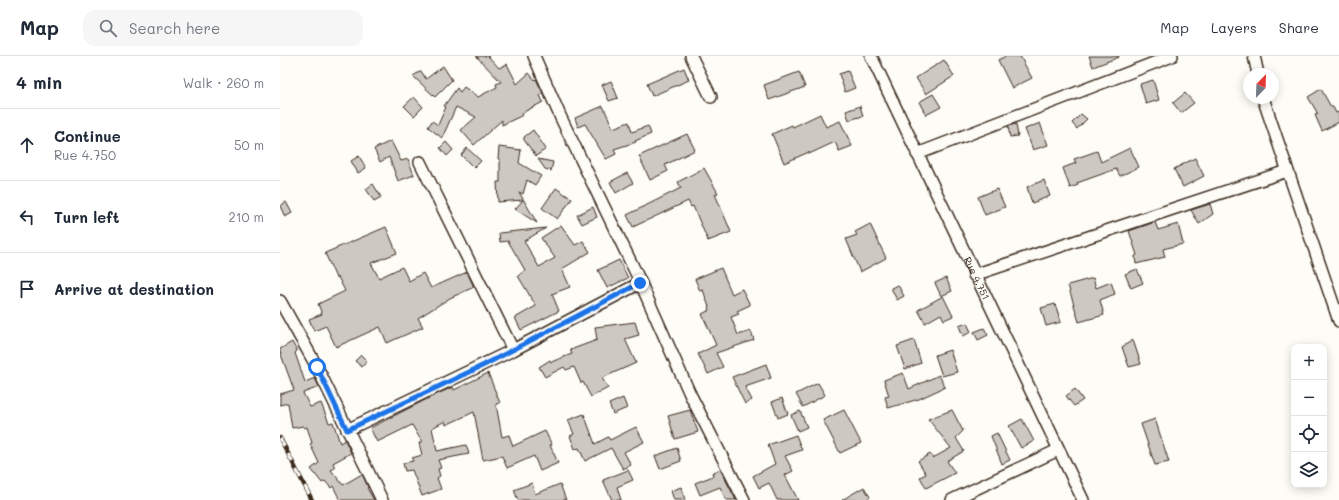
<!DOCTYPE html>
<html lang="en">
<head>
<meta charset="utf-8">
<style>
  :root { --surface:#fff; --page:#f6f6f7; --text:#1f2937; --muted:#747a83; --line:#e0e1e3 }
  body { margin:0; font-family:Mali,sans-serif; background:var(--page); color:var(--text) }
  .controls { position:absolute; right:12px; bottom:12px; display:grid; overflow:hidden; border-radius:8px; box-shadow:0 2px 10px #0003 }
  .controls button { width:36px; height:36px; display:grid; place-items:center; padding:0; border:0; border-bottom:1px solid var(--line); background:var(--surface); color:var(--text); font:20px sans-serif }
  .compass { position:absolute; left:963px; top:12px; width:36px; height:36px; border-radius:50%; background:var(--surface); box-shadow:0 2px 10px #0003; rotate:23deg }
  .stop { position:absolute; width:12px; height:12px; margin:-9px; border:3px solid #1a73e8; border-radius:50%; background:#fff }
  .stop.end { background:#1a73e8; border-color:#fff; box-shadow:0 1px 4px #0008 }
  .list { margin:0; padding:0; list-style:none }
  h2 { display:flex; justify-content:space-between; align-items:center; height:52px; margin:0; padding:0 16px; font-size:17px }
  h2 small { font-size:13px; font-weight:400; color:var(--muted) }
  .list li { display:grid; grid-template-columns:26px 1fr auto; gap:12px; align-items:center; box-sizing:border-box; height:72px; padding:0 16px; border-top:1px solid var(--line) }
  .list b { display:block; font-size:15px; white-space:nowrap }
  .list p { margin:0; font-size:13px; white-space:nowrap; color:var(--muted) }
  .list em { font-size:13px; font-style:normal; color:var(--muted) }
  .icon { flex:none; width:22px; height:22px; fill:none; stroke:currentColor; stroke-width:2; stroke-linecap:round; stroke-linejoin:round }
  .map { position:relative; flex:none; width:1059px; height:444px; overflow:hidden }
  header { display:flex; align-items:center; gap:24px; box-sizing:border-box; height:56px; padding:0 20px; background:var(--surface); border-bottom:1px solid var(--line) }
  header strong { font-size:19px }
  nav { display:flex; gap:22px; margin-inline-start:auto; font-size:14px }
  .search { width:280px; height:36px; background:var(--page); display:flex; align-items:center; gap:10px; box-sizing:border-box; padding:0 14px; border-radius:12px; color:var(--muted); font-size:15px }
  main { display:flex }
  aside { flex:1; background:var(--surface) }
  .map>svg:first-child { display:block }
  .building { fill:#cdc8c2; stroke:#3b2a1e }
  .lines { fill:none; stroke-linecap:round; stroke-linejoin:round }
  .street-casing { stroke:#3b2a1e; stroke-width:14 }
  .street { stroke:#fdfcf7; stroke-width:11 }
  .rail-casing { stroke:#3b2a1e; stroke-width:4.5 }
  .rail { stroke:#fdfcf7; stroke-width:3; stroke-dasharray:9; stroke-linecap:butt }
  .route { stroke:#1a73e8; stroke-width:5 }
  .labels { text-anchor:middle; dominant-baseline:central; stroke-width:3.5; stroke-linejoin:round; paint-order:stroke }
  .street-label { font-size:10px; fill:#3b2a1e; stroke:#fdfcf7 }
</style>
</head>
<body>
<header>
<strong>Map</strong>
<div class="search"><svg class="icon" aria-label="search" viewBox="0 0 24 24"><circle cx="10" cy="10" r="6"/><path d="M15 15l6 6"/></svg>Search here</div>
<nav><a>Map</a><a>Layers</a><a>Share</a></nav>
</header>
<main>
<aside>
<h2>4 min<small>Walk · 260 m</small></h2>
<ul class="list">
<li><svg class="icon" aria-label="ahead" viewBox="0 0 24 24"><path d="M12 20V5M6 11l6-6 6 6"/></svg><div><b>Continue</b><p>Rue 4.750</p></div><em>50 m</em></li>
<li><svg class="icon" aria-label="left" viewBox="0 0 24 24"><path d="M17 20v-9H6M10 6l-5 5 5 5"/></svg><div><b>Turn left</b></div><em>210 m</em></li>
<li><svg class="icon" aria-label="arrive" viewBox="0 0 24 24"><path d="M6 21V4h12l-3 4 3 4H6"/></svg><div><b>Arrive at destination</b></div></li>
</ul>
</aside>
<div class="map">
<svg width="1059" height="444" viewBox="0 0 1059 444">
  <rect width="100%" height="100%" fill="#fdfcf7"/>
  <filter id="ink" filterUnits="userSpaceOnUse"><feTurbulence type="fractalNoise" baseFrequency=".025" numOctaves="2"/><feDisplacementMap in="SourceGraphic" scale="8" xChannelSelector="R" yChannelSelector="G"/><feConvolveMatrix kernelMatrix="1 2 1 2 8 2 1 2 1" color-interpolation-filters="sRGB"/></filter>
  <g filter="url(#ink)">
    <path class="building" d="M 196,0 L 208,0 L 219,12 L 227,8 L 237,28 L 249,17 L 255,24 L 256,23 L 263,37 L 260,39 L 263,46 L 242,57 L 243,59 L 222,69 L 222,64 L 194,89 L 181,74 L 196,61 L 176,51 L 162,82 L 148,71 L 152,65 L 158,69 L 166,51 L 164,50 L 177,32 L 180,36 L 184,31 L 198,41 L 217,31 L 216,28 L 221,26 Z
      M 726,0 L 740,0 L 752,22 L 732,32 L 718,4 Z
      M 809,0 L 839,0 L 839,1 L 813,11 Z
      M 664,4 L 674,20 L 646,38 L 636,22 Z
      M 163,10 L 172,24 L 155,41 L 133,20 L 141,15 L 146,23 Z
      M 404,12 L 409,24 L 372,40 L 367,28 Z
      M 568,15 L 575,32 L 565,36 L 559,18 Z
      M 519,16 L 525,31 L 489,44 L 484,29 Z
      M 873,24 L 879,44 L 866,48 L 860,28 Z
      M 331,25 L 338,42 L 329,45 L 322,29 Z
      M 1041,33 L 1051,51 L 1053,51 L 1056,57 L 1059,56 L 1059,66 L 1042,75 L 1035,59 L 1038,58 L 1028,41 Z
      M 905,37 L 914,47 L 901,57 L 893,47 Z
      M 653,38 L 661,51 L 646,59 L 639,46 Z
      M 134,41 L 143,51 L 134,60 L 124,50 Z
      M 323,50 L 333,72 L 349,66 L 352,76 L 368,70 L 371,78 L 355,85 L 356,86 L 334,93 L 336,98 L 326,103 L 305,68 L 298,71 L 295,62 Z
      M 580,50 L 583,60 L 569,64 L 566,55 Z
      M 540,58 L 546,71 L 560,65 L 572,90 L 559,95 L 555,86 L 529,98 L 529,96 L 504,107 L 492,78 L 512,69 L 513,71 Z
      M 801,58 L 807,63 L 797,73 L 792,67 Z
      M 760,67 L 768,89 L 753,94 L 745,73 Z
      M 736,68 L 738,80 L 730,81 L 728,70 Z
      M 253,74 L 266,93 L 256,100 L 244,84 L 244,81 Z
      M 407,78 L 415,94 L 385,109 L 388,115 L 370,124 L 359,100 Z
      M 111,85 L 121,105 L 128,103 L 134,119 L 118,125 L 109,101 L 100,106 L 94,93 Z
      M 166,86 L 173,94 L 167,100 L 160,92 Z
      M 219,91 L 241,94 L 239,107 L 261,120 L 255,129 L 247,124 L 243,138 L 239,136 L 257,167 L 235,153 L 243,144 L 218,146 L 217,126 L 220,126 L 220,103 L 218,103 Z
      M 187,92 L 201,105 L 194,112 L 181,99 Z
      M 850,92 L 859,111 L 840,120 L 836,113 L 797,127 L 798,129 L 790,132 L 783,112 L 796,107 L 794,103 L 817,95 L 821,106 Z
      M 79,100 L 86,112 L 78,117 L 71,105 Z
      M 915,102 L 924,120 L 903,131 L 894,113 Z
      M 258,103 L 273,106 L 271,115 L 265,113 Z
      M 424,112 L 438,137 L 435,138 L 451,176 L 428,185 L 413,150 L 411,151 L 408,145 L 353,171 L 347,159 L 401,132 L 398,126 Z
      M 347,117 L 353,127 L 336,137 L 330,126 Z
      M 764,124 L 770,140 L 752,147 L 747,131 Z
      M 93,128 L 101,141 L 94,145 L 86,133 Z
      M 276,132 L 292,143 L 277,163 L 262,152 Z
      M 717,133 L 725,151 L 705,159 L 698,141 Z
      M 6,146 L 12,157 L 5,161 L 0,150 Z
      M 930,148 L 933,158 L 919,168 L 911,154 Z
      M 313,151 L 317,161 L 302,168 L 297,159 Z
      M 875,166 L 878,174 L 898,168 L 903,188 L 883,193 L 885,201 L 856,208 L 855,200 L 857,199 L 849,175 Z
      M 590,168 L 606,202 L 580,216 L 566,183 L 577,179 L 575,176 Z
      M 281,169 L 295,189 L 303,185 L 310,196 L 282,213 L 290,231 L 272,238 L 279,255 L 241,274 L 235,262 L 256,250 L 238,220 L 245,214 L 228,185 L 220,186 L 219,177 L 266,172 L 244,185 L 259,211 L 275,202 L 261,182 Z
      M 106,171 L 117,197 L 91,207 L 99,222 L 122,211 L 129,225 L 143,217 L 151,232 L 187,216 L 194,231 L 170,242 L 138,262 L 143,271 L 107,287 L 100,271 L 56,291 L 46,270 L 34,275 L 29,263 L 42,258 L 38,248 L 65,235 L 58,221 L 56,222 L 45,197 Z
      M 339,204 L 348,222 L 327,232 L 318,214 Z
      M 441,212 L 452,238 L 462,233 L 470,249 L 457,255 L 459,258 L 451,261 L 458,279 L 471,275 L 474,284 L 436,297 L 443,311 L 428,318 L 418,298 L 436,289 L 422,258 L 430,254 L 423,234 L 420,235 L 415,223 Z
      M 857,213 L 863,227 L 851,232 L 845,218 Z
      M 666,222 L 672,235 L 661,240 L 655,227 Z
      M 813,222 L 816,232 L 831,226 L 835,238 L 820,244 L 824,259 L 799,266 L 788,229 Z
      M 618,229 L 624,240 L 617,244 L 611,232 Z
      M 663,240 L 673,260 L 664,264 L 661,258 L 645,267 L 638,254 Z
      M 775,248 L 781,266 L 766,270 L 761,252 Z
      M 355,266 L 359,279 L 345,283 L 356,307 L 322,322 L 328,332 L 311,341 L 303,326 L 301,327 L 294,311 L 286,314 L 284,311 L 265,321 L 259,311 L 270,304 L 271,306 L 292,298 L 290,294 L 317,284 L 315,271 Z
      M 687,267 L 691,276 L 683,280 L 679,270 Z
      M 704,272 L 708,279 L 698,284 L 694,276 Z
      M 634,284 L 641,307 L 625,313 L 617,290 Z
      M 853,284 L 861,308 L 849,311 L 842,291 Z
      M 12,286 L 17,295 L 15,297 L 25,326 L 35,322 L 39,331 L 23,337 L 30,351 L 41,347 L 49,367 L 53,366 L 60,387 L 65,384 L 71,397 L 53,407 L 55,412 L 51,414 L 63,429 L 82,418 L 88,431 L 87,432 L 94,444 L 60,444 L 53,430 L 51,432 L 45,425 L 42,427 L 31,413 L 39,407 L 30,388 L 32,387 L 27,371 L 24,372 L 23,370 L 12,372 L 8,347 L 0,349 L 0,338 L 14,334 L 0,296 L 0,293 Z
      M 670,294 L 677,316 L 662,320 L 655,299 Z
      M 81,299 L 87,305 L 82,311 L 75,305 Z
      M 486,308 L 491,322 L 465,331 L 472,344 L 465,348 L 452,321 Z
      M 208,317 L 220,347 L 216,348 L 222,381 L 229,379 L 233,390 L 265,375 L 272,389 L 270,389 L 278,407 L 260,415 L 254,400 L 227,412 L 222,400 L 203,404 L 194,356 L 166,369 L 165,365 L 152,372 L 157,395 L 186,389 L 189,398 L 158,404 L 161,412 L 158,413 L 160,420 L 157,422 L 161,433 L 142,440 L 132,414 L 125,415 L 123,407 L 133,405 L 132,402 L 142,399 L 139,387 L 142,386 L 132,369 L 97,386 L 90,372 L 155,339 L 173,331 L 174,334 Z
      M 623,317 L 629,333 L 659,319 L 665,331 L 639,343 L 608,352 L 605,341 L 609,340 L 604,324 Z
      M 538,327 L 545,339 L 523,351 L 516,338 Z
      M 795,333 L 803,344 L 794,350 L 786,340 Z
      M 343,342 L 347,352 L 333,358 L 329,348 Z
      M 502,342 L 508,358 L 498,362 L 492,346 Z
      M 410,354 L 418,376 L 395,383 L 388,360 Z
      M 564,354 L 581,387 L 560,397 L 543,364 Z
      M 672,354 L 683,375 L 676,382 L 684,395 L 667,405 L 675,417 L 646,432 L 640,421 L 646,418 L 638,405 L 650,398 L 653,402 L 671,392 L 648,363 Z
      M 520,355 L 527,371 L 518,375 L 511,359 Z
      M 304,358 L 315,388 L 328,381 L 330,384 L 356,371 L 364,386 L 344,396 L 351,409 L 343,413 L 331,392 L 305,405 L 299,392 L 295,393 L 290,380 L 294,378 L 288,364 Z
      M 742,363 L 754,385 L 741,392 L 729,370 Z
      M 875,363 L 889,406 L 875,409 L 861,368 Z
      M 717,377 L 730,404 L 722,408 L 711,380 Z
      M 516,379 L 522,394 L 505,400 L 513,415 L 505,419 L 518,444 L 497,444 L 489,427 L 479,432 L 473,420 L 495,408 L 488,389 Z
      M 397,392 L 401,405 L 380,413 L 375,400 Z
      M 440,413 L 456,444 L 446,444 L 440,431 L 420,439 L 415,427 L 433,420 L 432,417 Z
      M 348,414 L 353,424 L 337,431 L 341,444 L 332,444 L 323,424 Z
      M 252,427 L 255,438 L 280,428 L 286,444 L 238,444 L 234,434 Z
      M 401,431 L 405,444 L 394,444 L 391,435 Z
      M 584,431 L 590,441 L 586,444 L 562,444 Z"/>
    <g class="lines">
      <defs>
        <g id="street">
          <path d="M 254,0 L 281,62 L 357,219 L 410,338 L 464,444"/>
          <path d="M 411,0 L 431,41"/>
          <path id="s1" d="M 591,0 L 803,444"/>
          <path d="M 974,0 L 978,18"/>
          <path d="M 983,42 L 1059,265"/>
          <path d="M 637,98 L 892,0"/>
          <path d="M 140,106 L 233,294 L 360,227"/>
          <path d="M 694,219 L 1007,115"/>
          <path d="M 0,245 L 37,311 L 102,444"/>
          <path d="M 67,374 L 233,294"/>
          <path d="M 672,444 L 778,394"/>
        </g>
      </defs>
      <use href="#street" class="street-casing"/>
      <use href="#street" class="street"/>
      <defs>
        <path id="rail" d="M 0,382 L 32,444"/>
      </defs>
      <use href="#rail" class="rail-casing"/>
      <use href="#rail" class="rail"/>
    </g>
  </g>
  <g class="lines" filter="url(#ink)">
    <path class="route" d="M 37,311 L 67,374 L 204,309 L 360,227"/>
  </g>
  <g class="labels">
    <g class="street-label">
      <text stroke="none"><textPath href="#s1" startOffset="246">Rue 4.751</textPath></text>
    </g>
  </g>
</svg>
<div class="controls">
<button>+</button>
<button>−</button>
<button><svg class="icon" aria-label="locate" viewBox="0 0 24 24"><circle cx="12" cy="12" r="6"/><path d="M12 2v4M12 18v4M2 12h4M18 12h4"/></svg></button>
<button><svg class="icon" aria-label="layers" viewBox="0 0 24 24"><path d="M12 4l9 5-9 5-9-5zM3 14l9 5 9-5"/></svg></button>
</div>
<svg class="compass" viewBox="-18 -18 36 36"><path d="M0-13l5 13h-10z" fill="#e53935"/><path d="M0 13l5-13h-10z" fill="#747a83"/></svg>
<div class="stop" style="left:37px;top:311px"></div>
<div class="stop end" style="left:360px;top:227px"></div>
</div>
</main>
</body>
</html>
